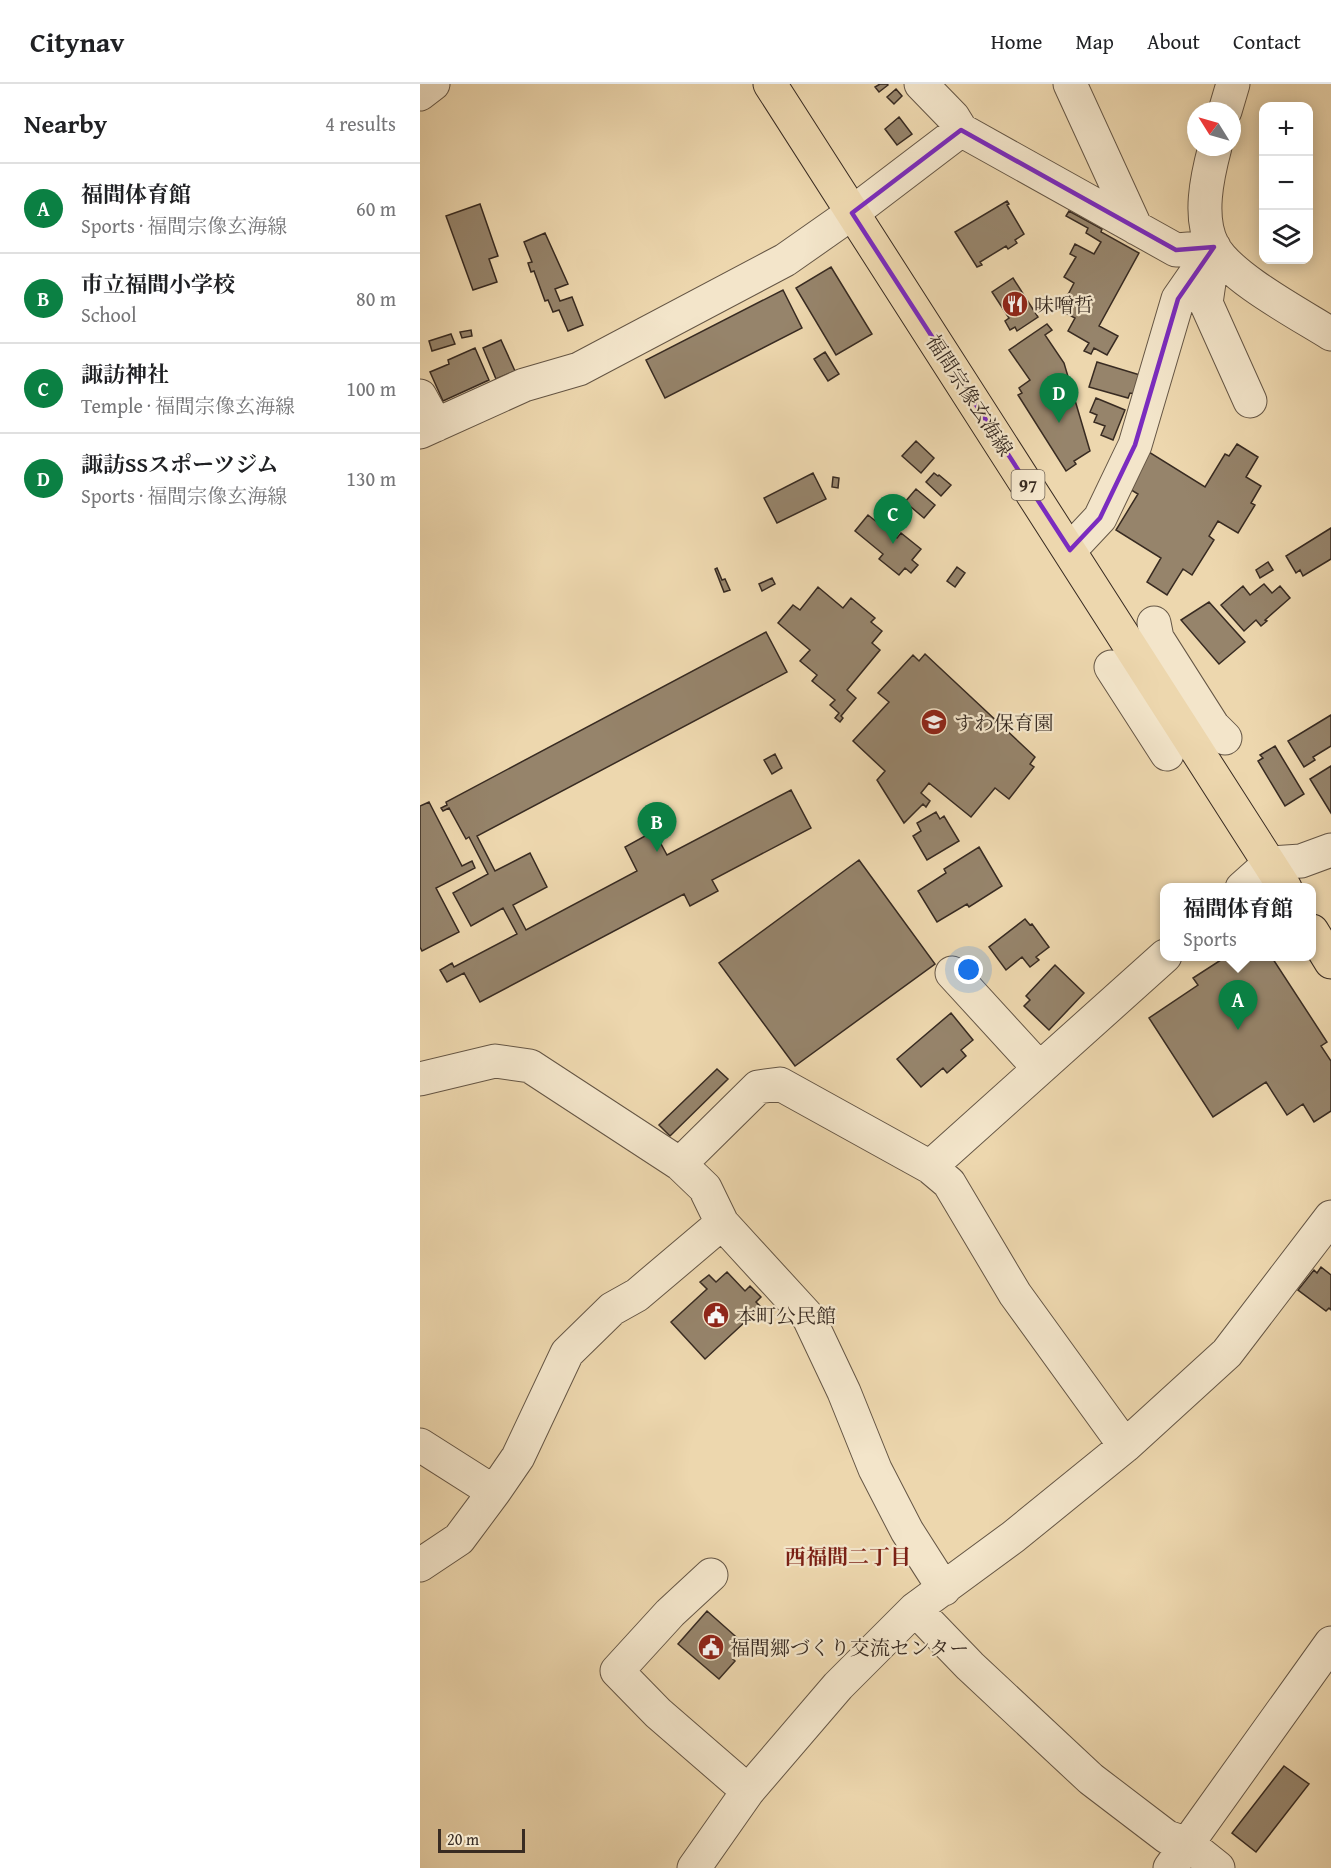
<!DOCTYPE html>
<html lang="en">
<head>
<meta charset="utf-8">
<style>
  :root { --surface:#fff; --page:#f6f6f6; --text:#202124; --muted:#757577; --line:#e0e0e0; --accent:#0b8043 }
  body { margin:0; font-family:"Gentium Book Plus","Noto Serif JP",serif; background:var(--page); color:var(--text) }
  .controls { position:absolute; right:18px; top:18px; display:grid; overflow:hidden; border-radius:12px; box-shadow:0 3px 15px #0003 }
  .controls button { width:54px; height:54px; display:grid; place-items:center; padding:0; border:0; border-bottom:2px solid var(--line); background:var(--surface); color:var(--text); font:30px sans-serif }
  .compass { position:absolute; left:767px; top:18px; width:54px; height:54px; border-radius:50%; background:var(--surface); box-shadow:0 3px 15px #0003; rotate:307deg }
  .scale { position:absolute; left:18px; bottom:15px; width:87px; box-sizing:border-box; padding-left:6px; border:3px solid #382b22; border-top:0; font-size:16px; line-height:21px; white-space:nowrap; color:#382b22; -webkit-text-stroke:4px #f3e5ca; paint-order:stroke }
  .you { position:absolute; left:549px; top:886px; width:21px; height:21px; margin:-15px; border:4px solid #fff; border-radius:50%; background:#1a73e8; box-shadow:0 0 0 9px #1a73e833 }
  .badge { display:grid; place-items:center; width:39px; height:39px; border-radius:50%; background:var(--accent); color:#fff; font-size:20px; font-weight:700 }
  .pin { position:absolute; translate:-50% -50px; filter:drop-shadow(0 2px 3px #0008) }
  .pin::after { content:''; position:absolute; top:32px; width:21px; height:18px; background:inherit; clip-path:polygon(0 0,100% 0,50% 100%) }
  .popup { position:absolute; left:740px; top:799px; width:156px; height:78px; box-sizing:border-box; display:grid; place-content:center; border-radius:12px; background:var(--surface); filter:drop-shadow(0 2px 4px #0005); font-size:20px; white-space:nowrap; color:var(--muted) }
  .popup b { font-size:22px; color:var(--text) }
  .popup::after { content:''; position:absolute; left:50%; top:100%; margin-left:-12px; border:12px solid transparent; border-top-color:var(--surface) }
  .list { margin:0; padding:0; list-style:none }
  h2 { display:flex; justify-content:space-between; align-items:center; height:78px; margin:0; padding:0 24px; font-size:26px }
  h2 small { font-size:20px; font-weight:400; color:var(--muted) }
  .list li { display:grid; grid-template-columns:39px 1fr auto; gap:18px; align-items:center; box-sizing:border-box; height:90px; padding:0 24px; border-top:2px solid var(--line) }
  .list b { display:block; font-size:22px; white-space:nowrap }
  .list p { margin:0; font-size:20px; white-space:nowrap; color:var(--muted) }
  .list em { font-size:20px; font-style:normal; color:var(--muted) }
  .icon { flex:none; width:33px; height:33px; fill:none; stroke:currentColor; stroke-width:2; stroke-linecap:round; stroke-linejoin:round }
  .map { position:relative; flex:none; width:911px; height:1784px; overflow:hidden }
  header { display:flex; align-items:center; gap:36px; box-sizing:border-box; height:84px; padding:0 30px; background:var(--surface); border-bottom:2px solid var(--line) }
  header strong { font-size:28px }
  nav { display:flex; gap:33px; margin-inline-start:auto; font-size:21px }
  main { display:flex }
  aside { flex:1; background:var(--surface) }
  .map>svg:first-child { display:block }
  .building { fill:#96846b; stroke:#382b22; stroke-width:1.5 }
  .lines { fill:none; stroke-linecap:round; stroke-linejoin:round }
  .minor-casing { stroke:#655645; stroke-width:35 }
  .major-casing { stroke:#382b22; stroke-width:35 }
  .minor { stroke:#f3e5ca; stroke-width:33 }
  .major { stroke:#edd7ae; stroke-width:33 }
  .marked { fill:none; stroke:#7b2cbf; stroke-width:4.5; stroke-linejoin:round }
  .labels { text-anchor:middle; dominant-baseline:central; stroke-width:4.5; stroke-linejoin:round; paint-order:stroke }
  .shield { fill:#f3e5ca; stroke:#706354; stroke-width:1.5 }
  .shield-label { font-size:18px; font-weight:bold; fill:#382b22 }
  .poi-label { font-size:20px; fill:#382b22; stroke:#f3e5ca; text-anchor:start }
  .street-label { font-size:20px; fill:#382b22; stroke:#f3e5ca }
  .neighbourhood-label { font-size:21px; font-weight:bold; fill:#7a1f14; stroke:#f3e5ca }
</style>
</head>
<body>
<header>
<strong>Citynav</strong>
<nav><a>Home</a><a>Map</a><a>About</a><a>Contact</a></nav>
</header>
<main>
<aside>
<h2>Nearby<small>4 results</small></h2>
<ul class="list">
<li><span class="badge">A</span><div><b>福間体育館</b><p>Sports · 福間宗像玄海線</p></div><em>60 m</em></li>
<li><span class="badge">B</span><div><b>市立福間小学校</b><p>School</p></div><em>80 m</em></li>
<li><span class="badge">C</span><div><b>諏訪神社</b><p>Temple · 福間宗像玄海線</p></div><em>100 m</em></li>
<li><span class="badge">D</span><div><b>諏訪SSスポーツジム</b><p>Sports · 福間宗像玄海線</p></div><em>130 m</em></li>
</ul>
</aside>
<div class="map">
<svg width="911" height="1784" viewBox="0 0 911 1784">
  <rect width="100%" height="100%" fill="#edd7ae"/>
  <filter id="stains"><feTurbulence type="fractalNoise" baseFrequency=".00333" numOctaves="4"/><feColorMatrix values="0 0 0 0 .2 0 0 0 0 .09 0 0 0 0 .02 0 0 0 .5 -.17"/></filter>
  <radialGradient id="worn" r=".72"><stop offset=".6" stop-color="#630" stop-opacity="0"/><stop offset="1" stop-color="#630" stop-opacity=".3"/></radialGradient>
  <path class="building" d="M 460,0 L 467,0 L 468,1 L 459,8 L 455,3 Z
    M 476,5 L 482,12 L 474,20 L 467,13 Z
    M 479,33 L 492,50 L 477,61 L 465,45 Z
    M 587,117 L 589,120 L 587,121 L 604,150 L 595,156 L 597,159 L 588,165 L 586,162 L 560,178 L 562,181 L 557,183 L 535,148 Z
    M 60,120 L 78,172 L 69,175 L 77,198 L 53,206 L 26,132 Z
    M 649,127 L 682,145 L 681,148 L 719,169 L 679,242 L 698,252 L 687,271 L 674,264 L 671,270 L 664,267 L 669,259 L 648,247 L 655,234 L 640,226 L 654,199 L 644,193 L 656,173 L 650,170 L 655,160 L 674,170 L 681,158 L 666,149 L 668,144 L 646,132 Z
    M 125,149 L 148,200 L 135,205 L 140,217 L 152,213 L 163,241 L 148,247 L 139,226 L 133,228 L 128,216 L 125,217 L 114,187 L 111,188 L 108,179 L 112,178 L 104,158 Z
    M 411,183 L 452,250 L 416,271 L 376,204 Z
    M 593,194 L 618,233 L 597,247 L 595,243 L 590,246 L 585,237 L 589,234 L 572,208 Z
    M 363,206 L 382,244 L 245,314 L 226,276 Z
    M 627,240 L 632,246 L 625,251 L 644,279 L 670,367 L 654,377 L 656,380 L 646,387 L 598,311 L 602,309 L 599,304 L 610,296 L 589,266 Z
    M 51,246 L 52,252 L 42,254 L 40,248 Z
    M 31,250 L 35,260 L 12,267 L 9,257 Z
    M 81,256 L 95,287 L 76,295 L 63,264 Z
    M 55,264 L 69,296 L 23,317 L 10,288 L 29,280 L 28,276 Z
    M 405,268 L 419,290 L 408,297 L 394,275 Z
    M 677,278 L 720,291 L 715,310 L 710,309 L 708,314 L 669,303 Z
    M 676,314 L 705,326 L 693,356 L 681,351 L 685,342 L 674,338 L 677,331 L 670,328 Z
    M 496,357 L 514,374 L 501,389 L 482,372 Z
    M 817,360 L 838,373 L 826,393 L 841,402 L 831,419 L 835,421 L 818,449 L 798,437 L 789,452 L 794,456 L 772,491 L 763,485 L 747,511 L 727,498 L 741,474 L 696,446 L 718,410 L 708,404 L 729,368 L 785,403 L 805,370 L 809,372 Z
    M 393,389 L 406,415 L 357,439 L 344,414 Z
    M 514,389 L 518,392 L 519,391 L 531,401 L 521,412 L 506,398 Z
    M 413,393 L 419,394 L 418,404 L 412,403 Z
    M 496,405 L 515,421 L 504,434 L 485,418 Z
    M 448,431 L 477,454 L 481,449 L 501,465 L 492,476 L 498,481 L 491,489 L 485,484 L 479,491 L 459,475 L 463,470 L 435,447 Z
    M 911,444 L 911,475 L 883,492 L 880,486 L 876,489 L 866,472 Z
    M 848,478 L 853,486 L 840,494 L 836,486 Z
    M 537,483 L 545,489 L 535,503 L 527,497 Z
    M 297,484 L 302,496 L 305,495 L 310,506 L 304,508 L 295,485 Z
    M 352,494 L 355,500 L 342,507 L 339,500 Z
    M 844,500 L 852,509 L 860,502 L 870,514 L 845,536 L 847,537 L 841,542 L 836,536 L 824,547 L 801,521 L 823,502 L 830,511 Z
    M 398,503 L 423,524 L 431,514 L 455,534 L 451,538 L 462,547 L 452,559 L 460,566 L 427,606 L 436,614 L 421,632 L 423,634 L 420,638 L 415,634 L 419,629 L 410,621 L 415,616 L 392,597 L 397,591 L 380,577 L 390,566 L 358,539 L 373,521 L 380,526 Z
    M 789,518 L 825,558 L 799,580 L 761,536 Z
    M 346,548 L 367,588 L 57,752 L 75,787 L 110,769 L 127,803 L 93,821 L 106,846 L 217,787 L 205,763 L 234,747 L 247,771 L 371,706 L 391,744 L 292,796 L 298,807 L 270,822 L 264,810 L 60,918 L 44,889 L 27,898 L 20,886 L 32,879 L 34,883 L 97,850 L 83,824 L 51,842 L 33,809 L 68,790 L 49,753 L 46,755 L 29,724 L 23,727 L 21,724 L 27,721 L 26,718 Z
    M 505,570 L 615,673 L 610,680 L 614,683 L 589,715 L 575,704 L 551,733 L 509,699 L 501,709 L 510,717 L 506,723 L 503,720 L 484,739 L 457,696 L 465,687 L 433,657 L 469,618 L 458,609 L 493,571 L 499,577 Z
    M 911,631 L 911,662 L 893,673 L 895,676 L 884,683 L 868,657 Z
    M 855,662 L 884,710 L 865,722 L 838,677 L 843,674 L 840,671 Z
    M 355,670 L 362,684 L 352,690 L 344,676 Z
    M 911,682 L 911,729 L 890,695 Z
    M 9,718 L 42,782 L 52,777 L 55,784 L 16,804 L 39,848 L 2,867 L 0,863 L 0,722 Z
    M 516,728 L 520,735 L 524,732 L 539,757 L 507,776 L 493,752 L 501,747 L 497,739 Z
    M 559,763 L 582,802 L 549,823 L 547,820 L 517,838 L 498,807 L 526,789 L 524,785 Z
    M 439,776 L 515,880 L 375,982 L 299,879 Z
    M 605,835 L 610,841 L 612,840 L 629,863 L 616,873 L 619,876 L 610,883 L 602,873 L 586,886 L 569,863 Z
    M 807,872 L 809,872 L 813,879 L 822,872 L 851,872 L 907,958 L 901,962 L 911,977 L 911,1027 L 894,1038 L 883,1020 L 867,1031 L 846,998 L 793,1033 L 729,934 L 778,901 L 773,894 Z
    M 635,881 L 664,909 L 629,946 L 604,922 L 610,916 L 606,912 Z
    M 531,929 L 553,956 L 541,966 L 546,972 L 527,989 L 523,984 L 501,1003 L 477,975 Z
    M 297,985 L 308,995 L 250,1052 L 239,1041 Z
    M 901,1183 L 911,1191 L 911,1226 L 909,1224 L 906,1227 L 878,1206 L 894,1186 L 897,1189 Z
    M 307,1188 L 325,1207 L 330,1202 L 341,1213 L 336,1218 L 341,1223 L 285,1275 L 251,1238 L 287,1205 L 280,1198 L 289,1191 L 296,1198 Z
    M 287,1527 L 323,1559 L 316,1567 L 318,1569 L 313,1575 L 315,1577 L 299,1595 L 258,1560 Z
    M 864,1682 L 889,1700 L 836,1768 L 812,1749 Z"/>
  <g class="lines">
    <defs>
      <path id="minor" d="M 501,0 L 533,33 L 541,46 L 756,166 L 794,163
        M 650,0 L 716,144
        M 0,10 L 13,0
        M 805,27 L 813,0
        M 795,63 C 787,93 778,134 793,162 C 809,193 881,231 911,250
        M 793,171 L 786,219 L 830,317
        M 0,312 L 16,341
        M 0,348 L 104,301 L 159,285 L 365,176 L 432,129 L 541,46
        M 650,466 L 680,434 L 715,361 L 758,215 L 794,163
        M 734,539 L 737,554 L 793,642 L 805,654
        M 691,583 L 747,670
        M 822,804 L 850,779 L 881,777 L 911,766
        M 532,889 L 619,984
        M 0,995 L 75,977 L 110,982 L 260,1080 L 285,1104 L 302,1139 L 389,1234 L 424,1308 L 455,1385 L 487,1447 L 524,1505
        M 260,1080 L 338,1003 L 360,1000 L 510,1083 L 529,1099 L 595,1210 L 705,1362
        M 510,1083 L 745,872
        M 0,1361 L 74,1408
        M 0,1481 L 39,1455 L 74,1408 L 98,1373 L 147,1269 L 192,1225 L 217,1211 L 302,1139
        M 291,1491 L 250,1529 L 197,1587 L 238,1629 L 328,1707
        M 495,1525 L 550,1582 L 671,1695 L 747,1753 L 768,1760 L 798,1784
        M 274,1784 L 328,1707 L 418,1602 L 495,1525 L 593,1453 L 705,1362 L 807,1269 L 911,1133
        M 750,1784 L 911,1559"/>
      <path id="major" d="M 350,0 L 865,804
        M 892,847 L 911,878"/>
    </defs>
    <use href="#minor" class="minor-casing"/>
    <use href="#major" class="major-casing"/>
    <use href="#minor" class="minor"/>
    <use href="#major" class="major"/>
  </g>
  <path class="marked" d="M 541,46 L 756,166 L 794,163 L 758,215 L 715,361 L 680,434 L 650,466 L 432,129 Z"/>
  <defs>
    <symbol id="restaurant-disc" viewBox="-11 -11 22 22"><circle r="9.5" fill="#8f2418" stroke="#f3e5ca"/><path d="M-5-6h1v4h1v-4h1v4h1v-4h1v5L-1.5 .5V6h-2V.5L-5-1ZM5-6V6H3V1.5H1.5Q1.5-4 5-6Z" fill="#fff"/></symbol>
    <symbol id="school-disc" viewBox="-11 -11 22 22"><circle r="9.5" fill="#8f2418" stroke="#f3e5ca"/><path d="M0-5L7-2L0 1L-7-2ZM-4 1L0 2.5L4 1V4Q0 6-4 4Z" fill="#fff"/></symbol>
    <symbol id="civic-disc" viewBox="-11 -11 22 22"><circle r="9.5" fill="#8f2418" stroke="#f3e5ca"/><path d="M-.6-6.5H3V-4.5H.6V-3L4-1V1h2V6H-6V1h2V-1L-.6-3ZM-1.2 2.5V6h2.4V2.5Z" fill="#fff"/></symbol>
  </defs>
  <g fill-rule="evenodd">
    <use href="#restaurant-disc" x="580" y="205" width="30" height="30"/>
    <use href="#school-disc" x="499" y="623" width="30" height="30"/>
    <use href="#civic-disc" x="281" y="1216" width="30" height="30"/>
    <use href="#civic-disc" x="276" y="1548" width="30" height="30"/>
  </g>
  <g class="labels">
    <rect class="shield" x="591.5" y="386" width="33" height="30" rx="4.5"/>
    <g class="shield-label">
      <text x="608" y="401">97</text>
    </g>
    <g class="poi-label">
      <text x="614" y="220">味噌哲</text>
      <text x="534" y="638">すわ保育園</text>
      <text x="316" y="1231">本町公民館</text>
      <text x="310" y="1563">福間郷づくり交流センター</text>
    </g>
    <g class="street-label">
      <text transform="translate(550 311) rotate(57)">福間宗像玄海線</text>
    </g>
    <g class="neighbourhood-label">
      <text x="428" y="1472">西福間二丁目</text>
    </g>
  </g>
  <rect width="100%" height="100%" filter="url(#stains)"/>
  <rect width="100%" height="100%" fill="url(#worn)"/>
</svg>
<div class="controls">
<button>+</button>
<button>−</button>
<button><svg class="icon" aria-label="layers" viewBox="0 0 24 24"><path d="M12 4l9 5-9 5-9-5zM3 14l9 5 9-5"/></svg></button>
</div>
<svg class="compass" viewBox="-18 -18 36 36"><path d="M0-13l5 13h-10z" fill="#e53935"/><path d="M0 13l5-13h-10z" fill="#757577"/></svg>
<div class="scale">20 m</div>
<div class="you"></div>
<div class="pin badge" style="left:818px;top:946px">A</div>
<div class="popup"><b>福間体育館</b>Sports</div>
<div class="pin badge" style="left:237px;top:768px">B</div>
<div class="pin badge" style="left:473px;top:460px">C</div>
<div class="pin badge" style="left:639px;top:339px">D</div>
</div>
</main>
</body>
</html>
